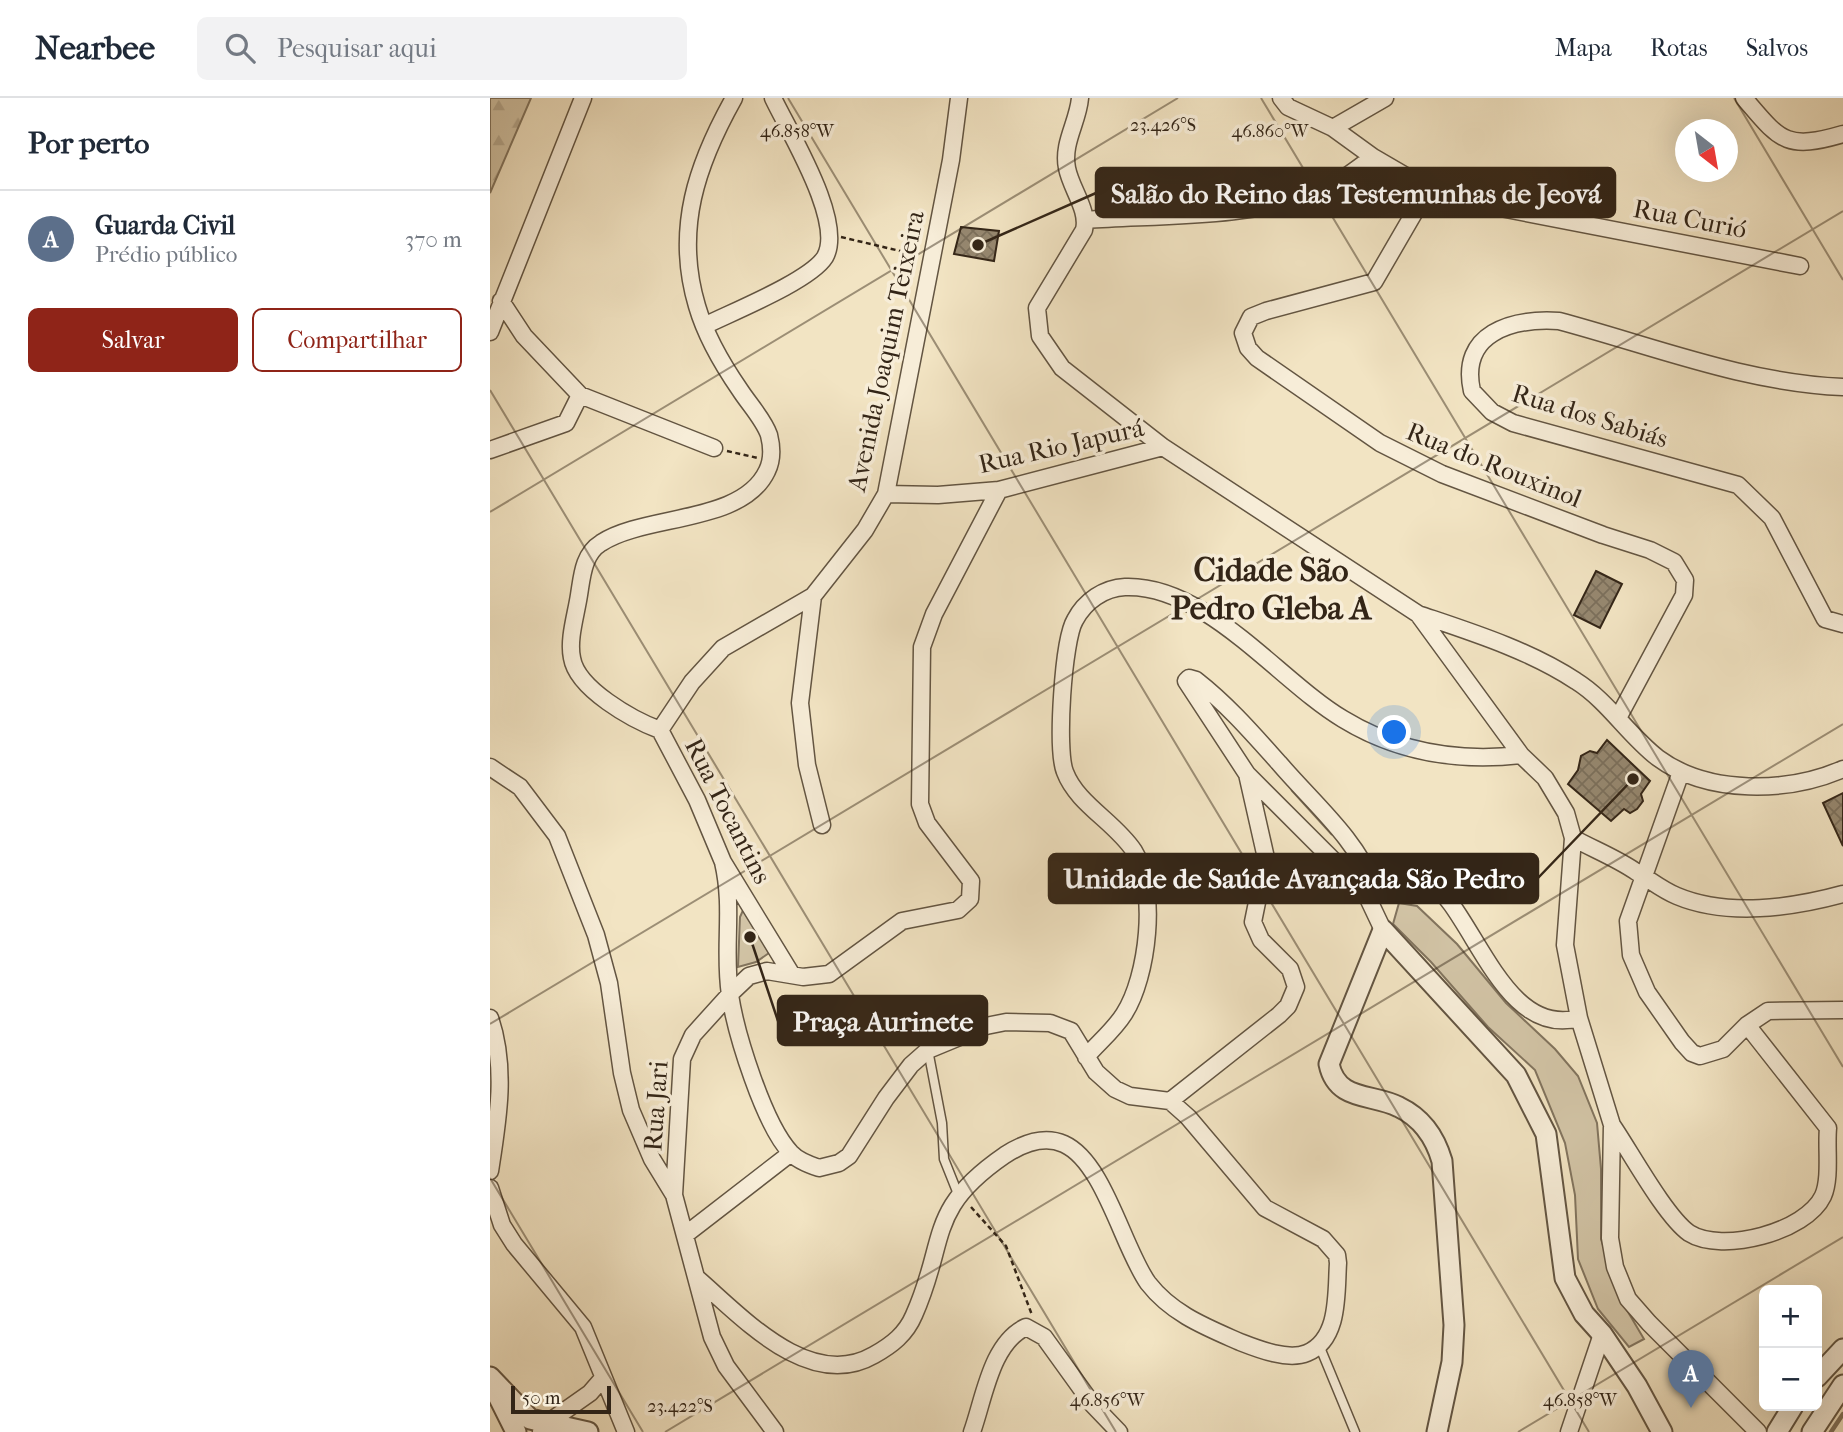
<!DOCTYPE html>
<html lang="pt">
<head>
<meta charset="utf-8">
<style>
  :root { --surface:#fff; --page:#f2f2f3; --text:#1f2937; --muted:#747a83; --line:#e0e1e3; --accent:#8f2418 }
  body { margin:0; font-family:"IM FELL French Canon",serif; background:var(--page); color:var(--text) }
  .controls { position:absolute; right:21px; bottom:21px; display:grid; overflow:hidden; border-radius:10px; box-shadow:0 7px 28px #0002 }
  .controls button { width:63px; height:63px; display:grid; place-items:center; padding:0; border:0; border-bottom:2px solid var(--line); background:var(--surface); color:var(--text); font:35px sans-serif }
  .compass { position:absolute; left:1185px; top:21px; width:63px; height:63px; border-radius:50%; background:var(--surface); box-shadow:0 7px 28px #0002; rotate:149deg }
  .scale { position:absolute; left:21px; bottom:18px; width:100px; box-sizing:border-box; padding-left:7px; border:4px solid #332517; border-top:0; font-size:19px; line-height:24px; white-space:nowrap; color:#332517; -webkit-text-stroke:5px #f7edd8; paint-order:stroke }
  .you { position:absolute; left:905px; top:635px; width:24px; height:24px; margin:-18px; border:5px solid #fff; border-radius:50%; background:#1a73e8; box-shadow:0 0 0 10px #1a73e833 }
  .badge { display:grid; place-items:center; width:46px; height:46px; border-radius:50%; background:var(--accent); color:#fff; font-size:23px; font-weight:700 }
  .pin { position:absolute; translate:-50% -58px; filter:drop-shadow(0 2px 4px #0008) }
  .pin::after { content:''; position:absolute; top:37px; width:24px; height:21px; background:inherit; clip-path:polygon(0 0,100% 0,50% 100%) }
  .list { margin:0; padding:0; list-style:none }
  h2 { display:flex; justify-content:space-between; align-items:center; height:91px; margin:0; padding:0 28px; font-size:30px }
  h2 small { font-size:23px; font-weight:400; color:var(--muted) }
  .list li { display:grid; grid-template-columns:46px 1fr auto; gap:21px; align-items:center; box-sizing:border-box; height:98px; padding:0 28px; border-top:2px solid var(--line) }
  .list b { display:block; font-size:26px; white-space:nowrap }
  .list p { margin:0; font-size:23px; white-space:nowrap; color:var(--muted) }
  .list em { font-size:23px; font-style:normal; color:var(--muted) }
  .actions { display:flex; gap:14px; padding:21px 28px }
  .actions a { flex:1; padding:16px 0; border:2px solid var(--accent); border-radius:10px; text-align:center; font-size:24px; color:var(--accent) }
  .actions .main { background:var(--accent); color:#fff }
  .icon { flex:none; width:38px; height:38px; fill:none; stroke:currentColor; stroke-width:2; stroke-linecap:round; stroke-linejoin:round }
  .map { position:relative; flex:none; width:1353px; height:1334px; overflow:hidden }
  header { display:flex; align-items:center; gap:42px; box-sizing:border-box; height:98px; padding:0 35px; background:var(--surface); border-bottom:2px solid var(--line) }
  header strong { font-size:33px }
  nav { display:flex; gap:38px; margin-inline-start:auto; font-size:24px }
  .search { width:490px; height:63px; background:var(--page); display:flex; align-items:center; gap:18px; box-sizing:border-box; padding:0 24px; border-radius:10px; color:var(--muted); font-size:26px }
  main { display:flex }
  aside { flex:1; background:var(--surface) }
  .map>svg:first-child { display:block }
  .forest { fill:url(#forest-firs); stroke:#82745e; stroke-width:2 }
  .park { fill:#d2c4a6; stroke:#82745e; stroke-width:2 }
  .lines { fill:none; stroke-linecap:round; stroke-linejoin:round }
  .stream { stroke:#7f715b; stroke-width:4.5 }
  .building { fill:url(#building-cross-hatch); stroke:#332517; stroke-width:2 }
  .service-casing { stroke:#635542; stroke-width:11 }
  .minor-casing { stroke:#635542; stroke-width:19 }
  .tertiary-casing { stroke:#635542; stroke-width:23 }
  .path { stroke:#332517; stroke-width:2.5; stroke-dasharray:5 3.5; stroke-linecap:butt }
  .service { stroke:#f7edd8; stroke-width:8 }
  .minor { stroke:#f7edd8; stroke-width:16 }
  .tertiary { stroke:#f7edd8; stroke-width:19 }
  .ticks { fill:none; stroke:#332517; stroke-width:2; stroke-opacity:0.45 }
  .labels { text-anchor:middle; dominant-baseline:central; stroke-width:7; stroke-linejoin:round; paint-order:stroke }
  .street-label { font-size:26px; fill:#332517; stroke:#f7edd8 }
  .district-label { font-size:33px; font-weight:bold; fill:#332517; stroke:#f7edd8 }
  .ticks-label { font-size:18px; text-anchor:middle; fill:#332517; stroke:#f7edd8; stroke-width:7; stroke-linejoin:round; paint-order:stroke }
  .leader { fill:none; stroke:#332517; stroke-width:2.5 }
  .callout-dot { fill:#332517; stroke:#f7edd8; stroke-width:2.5 }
  .callout { fill:#332517; stroke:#332517; stroke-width:2.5 }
  .callout-label { font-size:28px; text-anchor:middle; font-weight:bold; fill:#fff }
</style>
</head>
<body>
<header>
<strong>Nearbee</strong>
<div class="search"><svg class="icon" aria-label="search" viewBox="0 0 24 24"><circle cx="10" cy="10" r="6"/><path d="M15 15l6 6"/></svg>Pesquisar aqui</div>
<nav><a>Mapa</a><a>Rotas</a><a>Salvos</a></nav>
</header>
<main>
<aside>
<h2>Por perto<small></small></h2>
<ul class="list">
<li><span class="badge" style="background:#5c6f8a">A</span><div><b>Guarda Civil</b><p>Prédio público</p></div><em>370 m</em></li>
</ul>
<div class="actions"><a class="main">Salvar</a><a>Compartilhar</a></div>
</aside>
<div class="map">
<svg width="1353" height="1334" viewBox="0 0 1353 1334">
  <defs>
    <pattern id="forest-firs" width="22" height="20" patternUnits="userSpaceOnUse" patternTransform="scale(1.75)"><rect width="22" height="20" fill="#d2c4a6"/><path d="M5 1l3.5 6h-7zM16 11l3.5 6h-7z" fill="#b5a88e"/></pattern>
    <pattern id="building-cross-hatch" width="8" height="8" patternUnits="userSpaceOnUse" patternTransform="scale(1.75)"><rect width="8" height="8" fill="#968870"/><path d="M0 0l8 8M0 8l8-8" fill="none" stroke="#7b6f5b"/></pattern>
  </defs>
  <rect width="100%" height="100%" fill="#f2e4c3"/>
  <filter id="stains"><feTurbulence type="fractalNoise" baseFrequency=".00286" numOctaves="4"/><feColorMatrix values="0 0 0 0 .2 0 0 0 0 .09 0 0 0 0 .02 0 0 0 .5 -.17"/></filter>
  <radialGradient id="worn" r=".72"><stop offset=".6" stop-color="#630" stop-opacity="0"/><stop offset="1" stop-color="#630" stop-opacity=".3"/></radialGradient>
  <path class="forest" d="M 0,0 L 41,0 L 0,95 Z"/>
  <path class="park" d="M 909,805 L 927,808 L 967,846 L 1016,905 L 1065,951 L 1088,978 L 1107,1025 L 1111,1071 L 1111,1141 L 1131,1202 L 1154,1241 L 1139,1249 L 1108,1211 L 1088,1161 L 1085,1097 L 1075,1045 L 1045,972 L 998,929 L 941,864 L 903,826 Z
    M 254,810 L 279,855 L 266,864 L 248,869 L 250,819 Z"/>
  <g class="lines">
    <path class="stream" d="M 803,692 L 842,735
      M 1341,1334 L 1353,1316"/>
  </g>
  <path class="building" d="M 471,129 L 509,133 L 504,163 L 464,156 Z
    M 1106,473 L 1132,486 L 1110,530 L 1084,517 Z
    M 1117,642 L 1160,683 L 1151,696 L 1153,703 L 1147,711 L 1140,715 L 1134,711 L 1121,723 L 1078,686 L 1088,672 L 1091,658 L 1100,653 L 1107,655 Z
    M 1353,695 L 1353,748 L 1333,705 Z"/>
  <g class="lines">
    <defs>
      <path id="service" d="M 438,952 L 452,1025 L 454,1061 L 468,1096
        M 829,1247 L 865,1334"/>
      <path id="minor" d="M 244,0 C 207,66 184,131 207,208 C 216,239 232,266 250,292 C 259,306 274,322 279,337 C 282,349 283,361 277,373 C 252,426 155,416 111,445 C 93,456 92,479 89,497 C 86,517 78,541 82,560 C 87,591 143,622 170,632 L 207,702 L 233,764 L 302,877
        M 590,0 C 588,24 572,45 577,70 C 581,91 599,112 594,132 L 547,210 L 550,238 L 572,270 L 673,349 L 928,516 L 1031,657 L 1055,680 L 1076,715 L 1083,740 L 1075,847 L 1089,920 L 1122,1027 L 1120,1140 L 1125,1169 L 1138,1201 L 1159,1225 L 1268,1334
        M 791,0 L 798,9 L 843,30 L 883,59 L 938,91 L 995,107 L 1310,168
        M 1254,0 C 1290,42 1295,53 1353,36
        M 843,30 L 895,0
        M 938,91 L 884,184 L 776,213 L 761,219 L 753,235 L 758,250 L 767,260 L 890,345 L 952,376 L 1113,437 L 1160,452 L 1184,464 L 1195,482 L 1194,497 L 1128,620
        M 597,122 C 666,117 764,120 828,94 C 848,86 865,72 883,59
        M 214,228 C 242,214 320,183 335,159 C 355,124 299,34 283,0
        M 0,234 L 93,0
        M 1353,289 C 1255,285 1163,248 1069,223 C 1022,220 969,235 982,293 L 1002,314 L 1023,325 L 1248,387 L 1282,420 L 1335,521 L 1353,526
        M 90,297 L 224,350
        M 0,352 L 76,325 L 90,297 L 34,238 L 11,203
        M 396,396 L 448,397 L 509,392 L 673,349
        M 323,498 L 310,605 L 317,667 L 332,727
        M 928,516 C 981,534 1039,552 1086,583 C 1118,603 1138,637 1168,660 C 1218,697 1298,695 1353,671
        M 170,632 L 202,584 L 233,550 L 323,498 L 375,432 L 396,396 L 461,62 L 469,0
        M 0,669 L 30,689 L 67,738 L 106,837 L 119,885 L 132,975 L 141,1012 L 162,1061 L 184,1097 L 222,1239 L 236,1268 L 285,1334
        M 1191,674 L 1138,823 L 1141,857 L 1157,894 L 1192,944 L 1202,955 L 1210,958 L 1233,951 L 1257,927 L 1278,913 L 1353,912
        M 1083,740 C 1103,751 1126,760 1145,773 C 1159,781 1172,792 1187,798 C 1237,819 1302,810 1353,796
        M 886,791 C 865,739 825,707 789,665 C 763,636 738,607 706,582 L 699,580 L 696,583 L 757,676 L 875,794 L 893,832
        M 878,793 L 923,780 L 939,782 C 985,816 1013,941 1089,920
        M 0,920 C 17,970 8,1022 0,1073
        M 1257,927 L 1338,1030
        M 596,959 C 608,945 624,932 634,916 C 658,879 668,791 644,753 C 625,724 587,706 575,674 C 566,652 573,542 585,522 C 595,503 614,490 635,489 C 716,486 789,583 853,621 C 907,654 969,664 1031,657
        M 680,1003 L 789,917 L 798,908 L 806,889 L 800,871 L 771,842 L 763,824 L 776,760 L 757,676
        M 1122,1027 C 1140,1053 1175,1118 1199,1135 C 1232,1156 1316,1134 1333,1098 C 1341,1080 1336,1050 1338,1030
        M 0,1090 L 12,1127 L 24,1146 L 93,1229 L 136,1334
        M 184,1097 L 192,961 L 203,937 L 240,896 L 259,878 L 277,873 L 313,879 L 339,876 L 412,823 L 468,812 L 480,801 L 481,783 L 437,725 L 430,706 L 432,549 L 444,516 L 509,392
        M 195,1137 L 301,1055
        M 208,1181 C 253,1220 320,1294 384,1257 C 402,1247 416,1236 424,1217 C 458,1141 435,1112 515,1057 C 532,1046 554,1037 574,1046 C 614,1064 633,1150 658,1185 C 682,1216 716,1229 750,1244 C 768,1251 798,1263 817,1255 C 850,1241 846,1195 848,1165 L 847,1157 L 833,1141 L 775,1110 L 698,1019 L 680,1003 L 640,998 L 625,991 L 606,974 L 581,933 L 560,925 L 516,924 L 496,928 L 438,952 L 421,967 L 396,1000 L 359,1058 L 349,1065 L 329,1070 C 320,1067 307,1062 301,1055 C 274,1027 246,936 240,897 C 233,851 244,811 233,764
        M 51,1334 L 56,1326 L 100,1295 L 113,1280
        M 482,1334 C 494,1301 501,1245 536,1229 L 554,1239 L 603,1307 L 629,1334
        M 1079,1334 L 1112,1236"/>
      <path id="tertiary" d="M 0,1279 L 40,1321 L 98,1334
        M 1327,1279 L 1353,1251
        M 5,1292 L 26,1334
        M 947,1334 L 962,1264 L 964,1227 L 952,1063 C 945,1039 932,1020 909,1009 C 882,995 847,1004 839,966 L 893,832 L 1026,977 L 1056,1036 L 1075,1180 L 1094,1216 L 1112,1236 L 1147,1288 L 1172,1334
        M 1287,1334 L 1303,1308
        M 1322,1334 L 1353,1287"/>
    </defs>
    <use href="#service" class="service-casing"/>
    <use href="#minor" class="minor-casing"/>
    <use href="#tertiary" class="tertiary-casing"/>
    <path class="path" d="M 351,139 L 427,157
      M 237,353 L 268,360
      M 481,1109 L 516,1148 L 542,1217"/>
    <use href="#service" class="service"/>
    <use href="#minor" class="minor"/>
    <use href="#tertiary" class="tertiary"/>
  </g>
  <path class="ticks" d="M 298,0 L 1099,1334M 771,0 L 1353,969M 1244,0 L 1353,182M 0,292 L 626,1334M 0,414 L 688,0M 0,926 L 1353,113M 0,1080 L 153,1334M 175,1334 L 1353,626M 1028,1334 L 1353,1139"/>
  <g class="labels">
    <g class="street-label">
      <text transform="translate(1200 121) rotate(11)">Rua Curió</text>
      <text transform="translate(396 253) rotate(-78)">Avenida Joaquim Teixeira</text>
      <text transform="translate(1100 318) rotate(17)">Rua dos Sabiás</text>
      <text transform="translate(571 348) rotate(-13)">Rua Rio Japurá</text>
      <text transform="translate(1004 367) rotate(22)">Rua do Rouxinol</text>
      <text transform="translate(238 713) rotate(63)">Rua Tocantins</text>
      <text transform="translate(166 1008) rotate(-86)">Rua Jari</text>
    </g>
    <g class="district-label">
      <text x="781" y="472">Cidade São<tspan x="781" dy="38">Pedro Gleba A</tspan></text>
    </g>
  </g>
  <g class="ticks-label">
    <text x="673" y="33">23.426°S</text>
    <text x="307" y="39">46.858°W</text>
    <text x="780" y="39">46.860°W</text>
    <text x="617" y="1308">46.856°W</text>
    <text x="1090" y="1308">46.858°W</text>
    <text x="190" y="1314">23.422°S</text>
  </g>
  <path class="leader" d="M488 147L606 95M1143 681L1048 780M260 839L288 923"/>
  <g class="callout-dot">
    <circle cx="488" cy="147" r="7"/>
    <circle cx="1143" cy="681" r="7"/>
    <circle cx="260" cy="839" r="7"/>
  </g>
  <g class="callout">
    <rect x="606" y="70" width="519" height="49" rx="7"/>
    <rect x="559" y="756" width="489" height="49" rx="7"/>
    <rect x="288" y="898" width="209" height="49" rx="7"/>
  </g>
  <g class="callout-label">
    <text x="866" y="105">Salão do Reino das Testemunhas de Jeová</text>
    <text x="804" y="790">Unidade de Saúde Avançada São Pedro</text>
    <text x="393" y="933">Praça Aurinete</text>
  </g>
  <rect width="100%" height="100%" filter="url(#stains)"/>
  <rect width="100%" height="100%" fill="url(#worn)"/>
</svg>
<div class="controls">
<button>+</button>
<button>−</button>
</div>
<svg class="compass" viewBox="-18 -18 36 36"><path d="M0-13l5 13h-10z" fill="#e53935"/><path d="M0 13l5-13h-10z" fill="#747a83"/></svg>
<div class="scale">50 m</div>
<div class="you"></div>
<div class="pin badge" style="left:1201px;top:1310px;background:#5c6f8a">A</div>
</div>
</main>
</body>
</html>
